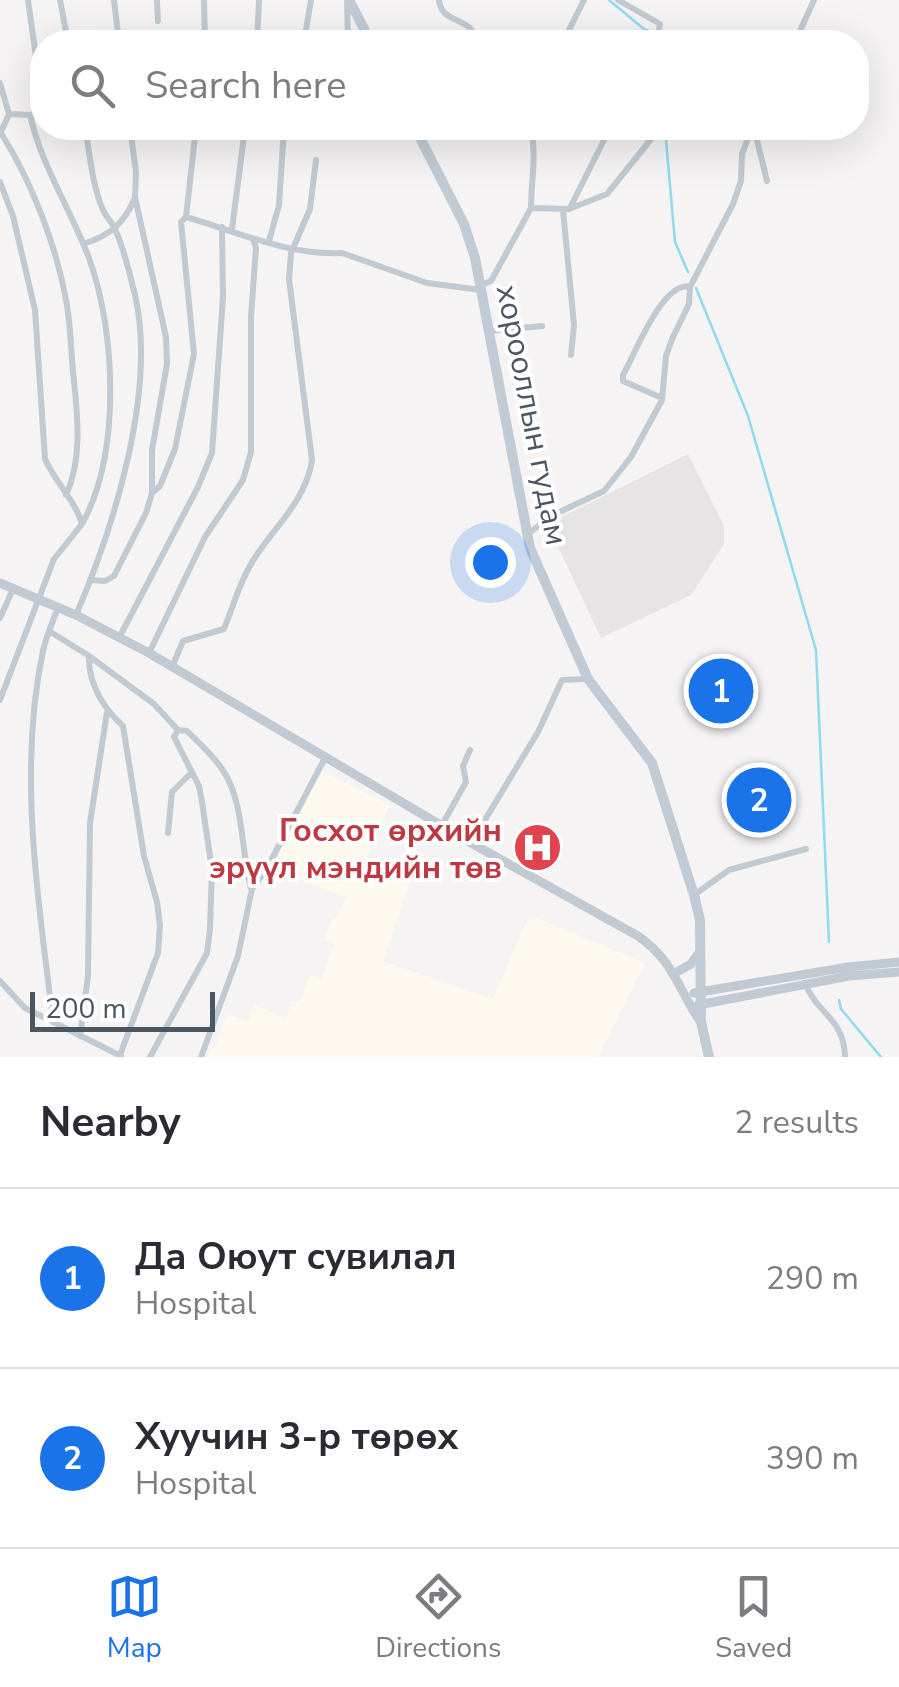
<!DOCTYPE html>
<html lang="en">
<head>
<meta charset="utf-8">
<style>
  :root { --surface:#fff; --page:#f7f7f7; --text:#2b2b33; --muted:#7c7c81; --line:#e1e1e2; --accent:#1a73e8 }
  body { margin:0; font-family:"Nunito Sans",sans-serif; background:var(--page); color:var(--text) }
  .scale { position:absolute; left:30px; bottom:25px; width:185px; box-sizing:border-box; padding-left:10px; border:5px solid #4a5661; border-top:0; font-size:28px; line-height:35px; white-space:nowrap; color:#4a5661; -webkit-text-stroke:8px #fff; paint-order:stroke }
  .you { position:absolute; left:490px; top:562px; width:35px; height:35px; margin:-25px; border:8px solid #fff; border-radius:50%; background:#1a73e8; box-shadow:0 0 0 15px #1a73e833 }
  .badge { display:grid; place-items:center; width:65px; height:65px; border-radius:50%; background:var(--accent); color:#fff; font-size:32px; font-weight:700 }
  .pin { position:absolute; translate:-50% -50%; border:5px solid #fff; box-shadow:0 2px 10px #0006 }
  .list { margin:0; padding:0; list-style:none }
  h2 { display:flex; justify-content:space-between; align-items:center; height:130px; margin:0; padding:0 40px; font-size:42px }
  h2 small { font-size:32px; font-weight:400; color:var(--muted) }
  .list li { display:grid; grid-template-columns:65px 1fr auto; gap:30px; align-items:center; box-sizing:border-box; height:180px; padding:0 40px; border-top:2px solid var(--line) }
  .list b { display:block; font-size:38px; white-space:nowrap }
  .list p { margin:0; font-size:32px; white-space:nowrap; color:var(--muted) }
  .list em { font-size:32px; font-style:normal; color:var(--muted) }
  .icon { flex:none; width:55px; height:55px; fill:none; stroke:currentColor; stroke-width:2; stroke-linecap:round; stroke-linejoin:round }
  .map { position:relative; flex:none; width:899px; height:1057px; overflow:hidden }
  .search { position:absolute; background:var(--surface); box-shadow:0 10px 40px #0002; left:30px; right:30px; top:30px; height:110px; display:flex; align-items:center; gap:25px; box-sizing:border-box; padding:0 35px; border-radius:40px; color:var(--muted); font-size:38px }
  .sheet { height:490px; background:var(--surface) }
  nav { display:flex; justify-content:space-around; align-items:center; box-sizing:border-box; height:140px; border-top:2px solid var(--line); background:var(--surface); font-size:28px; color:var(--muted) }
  nav a { display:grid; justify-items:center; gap:5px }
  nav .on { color:var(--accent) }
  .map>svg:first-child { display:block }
  .commercial { fill:#fdf9ef }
  .education { fill:#e6e4e5 }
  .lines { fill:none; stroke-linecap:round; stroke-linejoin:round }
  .stream { stroke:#90daee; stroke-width:2.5 }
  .minor { stroke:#c1cad2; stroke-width:6 }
  .tertiary { stroke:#c1cad2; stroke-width:9 }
  .secondary { stroke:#c1cbd6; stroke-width:10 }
  .labels { text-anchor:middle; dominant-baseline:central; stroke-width:8; stroke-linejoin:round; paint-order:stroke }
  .street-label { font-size:32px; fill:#4a5661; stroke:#fff }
  .health-label { font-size:32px; font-weight:bold; fill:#be3a42; stroke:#fff; text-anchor:end }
</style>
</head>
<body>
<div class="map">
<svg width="899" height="1057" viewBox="0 0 899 1057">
  <rect width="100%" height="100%" fill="#f5f3f3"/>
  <path class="commercial" d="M 322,771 L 390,805 L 366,857 L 412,875 L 383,961 L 493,998 L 528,918 L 534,917 L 645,963 L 598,1057 L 207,1057 L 211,1046 L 215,1047 L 227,1014 L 248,1022 L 254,1004 L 286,1019 L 292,1001 L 300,1002 L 310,975 L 321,979 L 334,944 L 324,940 L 333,917 L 336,917 L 346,897 L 271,869 Z"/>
  <path class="education" d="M 688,454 L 724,526 L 724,544 L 691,595 L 601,638 L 554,538 L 552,522 Z"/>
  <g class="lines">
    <path class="stream" d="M 609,0 L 644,29 L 656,34
      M 665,36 L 675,37 L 683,42
      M 672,128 L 666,140 L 675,242 L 688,272
      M 696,288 L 748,416 L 816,650 L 829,942
      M 839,1000 L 841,1009 L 881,1057"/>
    <path class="minor" d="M 28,0 L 42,100
      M 60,0 L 68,42
      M 114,0 L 119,42
      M 157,0 L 158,21
      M 204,0 L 205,42
      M 347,0 L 348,42
      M 439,0 C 441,20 459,17 471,29 L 475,42
      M 618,0 L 660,24 L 657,42
      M 257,42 L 259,0
      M 304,42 L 311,0
      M 563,42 L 584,0
      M 795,42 L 814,0
      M 0,83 L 9,114 L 0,134
      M 9,114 L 30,115 C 41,165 71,210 89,258 C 116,332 121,454 82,524
      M 30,115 L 42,111
      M 130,128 L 136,172 L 135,197 L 166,337 L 167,364 L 152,450 L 152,493 L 160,486 L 175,449 L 194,354 L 181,222 L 186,217 C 235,231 289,256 342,253 L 427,283 L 481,290
      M 531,128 C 537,156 531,180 531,208
      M 754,128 L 767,181
      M 1,133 C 32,182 57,247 67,305 C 71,330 71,356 74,381 C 78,418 82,461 66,495
      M 0,182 L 13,216 L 35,310 L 45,459 C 55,482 75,500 82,524 L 54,559 L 0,700
      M 570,208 L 610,128
      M 563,210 L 574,325 L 571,355
      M 186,217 L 196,128
      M 232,229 L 245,128
      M 269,241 L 279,205 L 284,128
      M 83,244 C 109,236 124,224 135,198
      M 481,285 L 491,281 L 531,208 L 569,209 L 607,194 L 660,128
      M 489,331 L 542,326
      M 662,398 L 623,381 L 623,375 C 635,354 663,280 690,287
      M 528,534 L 551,516 L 604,491 L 631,457 L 662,400 L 666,356 L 672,339 L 689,304 L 690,287 L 733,204 L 741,181 L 742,154 L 752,128
      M 91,580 L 105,581 L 114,576 L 146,513 L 152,493
      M 76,615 C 114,527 157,390 135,295 C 130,275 124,248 115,229 C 112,222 106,217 103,210 C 92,185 90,154 85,128
      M 0,618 L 13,589
      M 49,631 L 89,656 C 88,683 103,708 123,726 L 144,856 L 157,902 L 160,925 L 158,953 L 120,1055
      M 119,638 L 198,487 L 212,453 L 223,297 L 222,227
      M 149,653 L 205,537 L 243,480 L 251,452 L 251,316 L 256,248 L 253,239
      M 89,656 L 154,704 L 178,730 L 187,731 C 199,743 215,757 224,772 C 244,803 241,852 251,888
      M 172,667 L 183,641 L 224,629 C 234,604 241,578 256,556 C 277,524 306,500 312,460 L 289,279 L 291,253 L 310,209 L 316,160
      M 442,825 L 466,782 L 463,766 L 470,750
      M 168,833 L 172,792 L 192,772
      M 471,843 L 538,732 L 562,680 L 586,679
      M 694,895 L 729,870 L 806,849
      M 0,981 L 25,1008 L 121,1056
      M 805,983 C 817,1015 844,1017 845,1057
      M 53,1022 C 39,901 17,773 43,651 C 46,636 53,622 58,607
      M 80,1036 L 88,976 L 90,823 L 107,712
      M 150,1057 L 207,953 L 210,929 L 212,870 L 202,802 L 199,786 L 174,737 L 178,730
      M 201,1057 L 238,956 L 252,889 L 266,870 L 326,756"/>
    <path class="tertiary" d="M 0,583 L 76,615 L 149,653 L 471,843 L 638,936 C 674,961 678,989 700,1021
      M 675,973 L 691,964 L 700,951
      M 694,993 L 848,967 L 899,962
      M 698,1005 L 849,976 L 899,972"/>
    <path class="secondary" d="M 349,0 L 371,42
      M 415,128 L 464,224 L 475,258 L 530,548 L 588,679 L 652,763 L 694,895 L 700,920 L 701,1022 L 709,1057"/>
  </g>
  <defs>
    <symbol id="hospital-disc" viewBox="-11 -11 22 22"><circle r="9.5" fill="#e0444e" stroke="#fff"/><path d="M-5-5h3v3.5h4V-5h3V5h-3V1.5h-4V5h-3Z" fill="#fff"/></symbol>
  </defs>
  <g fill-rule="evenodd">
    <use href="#hospital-disc" x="510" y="820" width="55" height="55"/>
  </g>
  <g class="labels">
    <g class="street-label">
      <text transform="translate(532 415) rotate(79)">хорооллын гудам</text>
    </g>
    <g class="health-label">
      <text x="502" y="830">Госхот өрхийн<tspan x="502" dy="37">эрүүл мэндийн төв</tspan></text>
    </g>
  </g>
</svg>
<div class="scale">200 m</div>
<div class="you"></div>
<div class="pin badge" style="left:721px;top:691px">1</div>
<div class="pin badge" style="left:759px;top:800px">2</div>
<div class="search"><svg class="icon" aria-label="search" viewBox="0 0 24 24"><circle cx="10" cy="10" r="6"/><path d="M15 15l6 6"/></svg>Search here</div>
</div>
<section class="sheet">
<h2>Nearby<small>2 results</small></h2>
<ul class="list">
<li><span class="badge">1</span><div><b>Да Оюут сувилал</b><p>Hospital</p></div><em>290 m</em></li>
<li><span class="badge">2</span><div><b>Хуучин 3-р төрөх</b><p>Hospital</p></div><em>390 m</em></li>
</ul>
</section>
<nav>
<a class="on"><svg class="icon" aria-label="map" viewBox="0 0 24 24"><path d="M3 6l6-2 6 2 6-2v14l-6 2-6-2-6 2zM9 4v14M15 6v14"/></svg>Map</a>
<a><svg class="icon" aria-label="directions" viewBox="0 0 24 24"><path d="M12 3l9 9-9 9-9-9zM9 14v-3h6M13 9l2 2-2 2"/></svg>Directions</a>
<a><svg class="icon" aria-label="saved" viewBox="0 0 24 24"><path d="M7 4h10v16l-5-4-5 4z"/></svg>Saved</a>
</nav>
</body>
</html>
